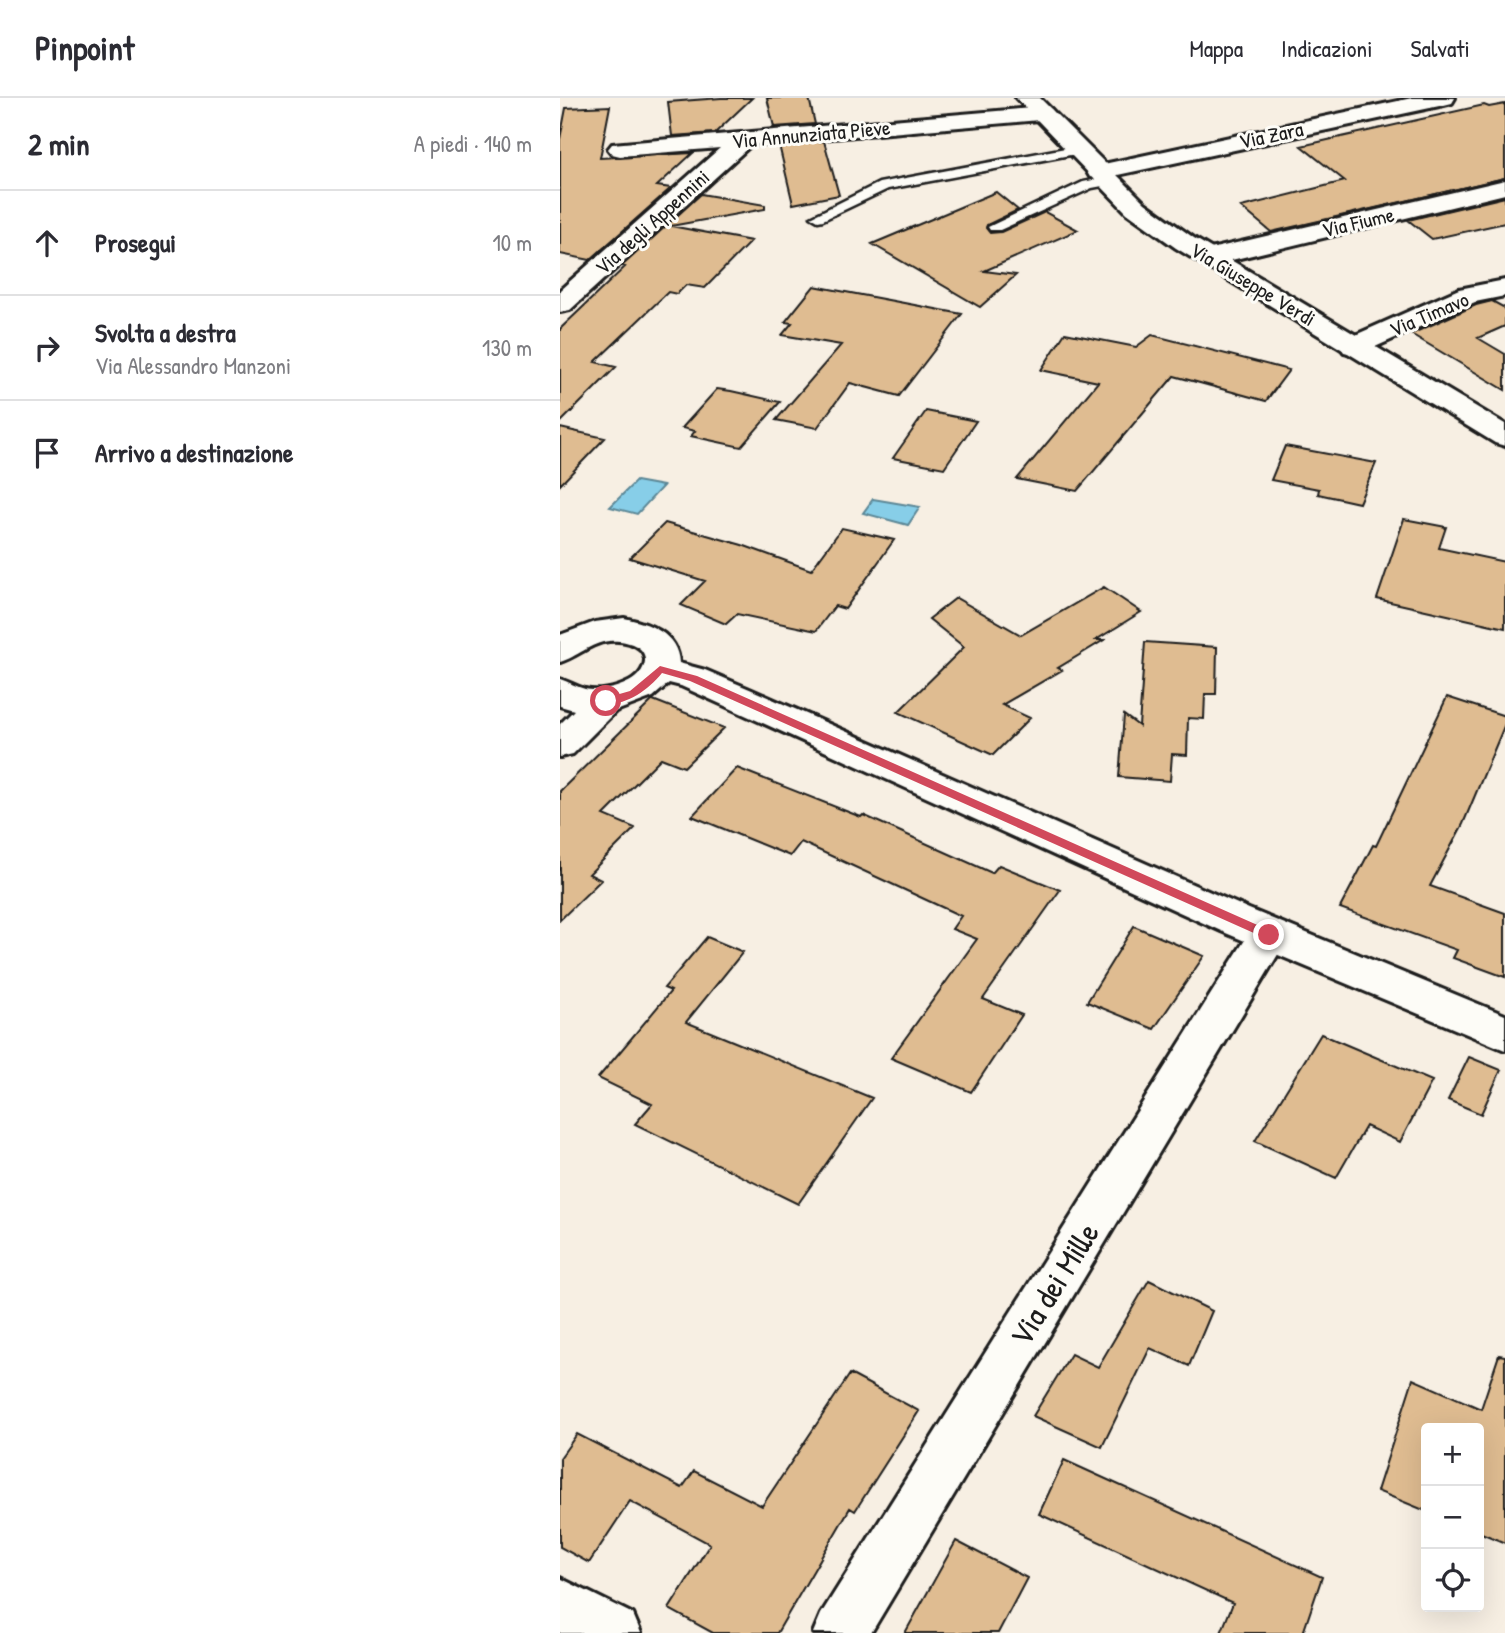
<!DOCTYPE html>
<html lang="it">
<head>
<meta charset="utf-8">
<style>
  :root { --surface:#fff; --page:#f2f2f3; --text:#2b2b33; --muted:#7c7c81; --line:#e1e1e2 }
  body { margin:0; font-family:"Patrick Hand",sans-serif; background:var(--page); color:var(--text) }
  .controls { position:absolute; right:21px; bottom:21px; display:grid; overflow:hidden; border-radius:7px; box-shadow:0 7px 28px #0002 }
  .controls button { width:63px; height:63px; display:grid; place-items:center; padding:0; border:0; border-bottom:2px solid var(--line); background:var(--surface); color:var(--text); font:35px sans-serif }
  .stop { position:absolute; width:21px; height:21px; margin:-16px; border:5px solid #d1495b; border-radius:50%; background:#fff }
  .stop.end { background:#d1495b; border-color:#fff; box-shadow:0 2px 7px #0008 }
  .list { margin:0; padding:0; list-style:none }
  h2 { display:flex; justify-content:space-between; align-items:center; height:91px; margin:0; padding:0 28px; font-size:30px }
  h2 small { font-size:23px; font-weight:400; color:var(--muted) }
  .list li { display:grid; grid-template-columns:46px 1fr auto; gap:21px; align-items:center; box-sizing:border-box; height:105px; padding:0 28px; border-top:2px solid var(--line) }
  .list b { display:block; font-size:26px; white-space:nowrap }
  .list p { margin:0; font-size:23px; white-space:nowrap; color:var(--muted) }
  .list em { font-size:23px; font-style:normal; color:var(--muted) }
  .icon { flex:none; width:38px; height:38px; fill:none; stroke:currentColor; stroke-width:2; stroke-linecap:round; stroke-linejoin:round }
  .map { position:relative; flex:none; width:945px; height:1535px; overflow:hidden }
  header { display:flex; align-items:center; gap:42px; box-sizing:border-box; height:98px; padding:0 35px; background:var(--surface); border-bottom:2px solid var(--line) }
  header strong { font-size:33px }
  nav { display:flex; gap:38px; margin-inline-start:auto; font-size:24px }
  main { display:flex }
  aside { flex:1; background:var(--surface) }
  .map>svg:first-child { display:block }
  .water { fill:#87cee8; stroke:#5c8796; stroke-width:2 }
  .building { fill:#dfbc91; stroke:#1c1c1c; stroke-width:2 }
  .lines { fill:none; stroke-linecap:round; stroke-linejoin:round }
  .lane-casing { stroke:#1c1c1c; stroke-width:5 }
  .street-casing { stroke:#1c1c1c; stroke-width:6 }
  .secondary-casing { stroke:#1c1c1c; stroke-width:6 }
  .lane { fill:#fdfcf7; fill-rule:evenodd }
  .street { fill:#fdfcf7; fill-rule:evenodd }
  .secondary { fill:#fdfcf7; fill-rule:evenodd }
  .route { fill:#d1495b }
  .labels { text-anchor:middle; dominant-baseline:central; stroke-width:6; stroke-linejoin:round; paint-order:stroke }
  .far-street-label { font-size:21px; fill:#1c1c1c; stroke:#fdfcf7 }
  .near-street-label { font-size:32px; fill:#1c1c1c; stroke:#fdfcf7 }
</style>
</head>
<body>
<header>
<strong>Pinpoint</strong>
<nav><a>Mappa</a><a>Indicazioni</a><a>Salvati</a></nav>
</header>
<main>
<aside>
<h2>2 min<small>A piedi · 140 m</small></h2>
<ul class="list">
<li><svg class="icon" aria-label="ahead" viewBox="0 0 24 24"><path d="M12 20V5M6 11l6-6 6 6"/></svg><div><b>Prosegui</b></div><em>10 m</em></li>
<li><svg class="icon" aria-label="right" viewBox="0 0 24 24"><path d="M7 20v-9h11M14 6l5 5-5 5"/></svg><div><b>Svolta a destra</b><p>Via Alessandro Manzoni</p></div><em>130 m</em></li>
<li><svg class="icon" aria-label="arrive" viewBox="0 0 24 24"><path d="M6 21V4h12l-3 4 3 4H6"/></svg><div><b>Arrivo a destinazione</b></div></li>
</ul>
</aside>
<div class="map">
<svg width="945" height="1535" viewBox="0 0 945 1535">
  <rect width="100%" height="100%" fill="#f7efe3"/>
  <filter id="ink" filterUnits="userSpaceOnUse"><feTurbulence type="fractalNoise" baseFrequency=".0143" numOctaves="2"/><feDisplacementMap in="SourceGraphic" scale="14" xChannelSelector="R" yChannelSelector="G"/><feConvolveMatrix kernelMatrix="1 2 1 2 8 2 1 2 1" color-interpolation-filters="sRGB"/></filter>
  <g filter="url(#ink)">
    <path class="water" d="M 76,383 L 103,388 L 77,416 L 50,409 Z
      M 313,401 L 360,409 L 348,427 L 303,415 Z"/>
    <path class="building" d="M 161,0 L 192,0 L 155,35 L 112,38 L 108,4 Z
      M 207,0 L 249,0 L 255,26 L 214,29 Z
      M 945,6 L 945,80 L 711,134 L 681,109 L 785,83 L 741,48 L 924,7 L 929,9 Z
      M 50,8 L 40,60 L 133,55 L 97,88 L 111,90 L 30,162 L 0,156 L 0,41 L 6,10 Z
      M 264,43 L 279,97 L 233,106 L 219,47 Z
      M 436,94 L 458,112 L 427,127 L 426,130 L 430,135 L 441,134 L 485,114 L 518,132 L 424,173 L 456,177 L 420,209 L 312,146 Z
      M 141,96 L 205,107 L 205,111 L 111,128 L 191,143 L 145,190 L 126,187 L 117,196 L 108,194 L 35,264 L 56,269 L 0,325 L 0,231 L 65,169 L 62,168 Z
      M 945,99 L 945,125 L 872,141 L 848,122 Z
      M 254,188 L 402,216 L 339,298 L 290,285 L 257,330 L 216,322 L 281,247 L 222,237 L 232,225 L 225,224 Z
      M 932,203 L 945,210 L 945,228 L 918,240 L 945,256 L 945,292 L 851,236 L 916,207 Z
      M 505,235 L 576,249 L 592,237 L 729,272 L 706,303 L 614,278 L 517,393 L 457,381 L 538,284 L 481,272 Z
      M 157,291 L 171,293 L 220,304 L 181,349 L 131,338 L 135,333 L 122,330 Z
      M 366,313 L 416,323 L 384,370 L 333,360 Z
      M 0,330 L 45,340 L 0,387 Z
      M 725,348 L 816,365 L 799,405 L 758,396 L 759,391 L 711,382 Z
      M 844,421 L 886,429 L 879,450 L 945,464 L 945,530 L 817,501 Z
      M 105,425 L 182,447 L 251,472 L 282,430 L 334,442 L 285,511 L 275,508 L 256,533 L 177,516 L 166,526 L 121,507 L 145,483 L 70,460 Z
      M 544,489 L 581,514 L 536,542 L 544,542 L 498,570 L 502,572 L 442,607 L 470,620 L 433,657 L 338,614 L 404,549 L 369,521 L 396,500 L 461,537 Z
      M 585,544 L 657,549 L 656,596 L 645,596 L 644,621 L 628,620 L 627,657 L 612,656 L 610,683 L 559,679 L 564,617 L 579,628 Z
      M 887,599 L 945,618 L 945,626 L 903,726 L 870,788 L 945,815 L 945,879 L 893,860 L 897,852 L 780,810 L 813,747 L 816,748 Z
      M 93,602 L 164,630 L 124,669 L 101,660 L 44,717 L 75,730 L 29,776 L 41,782 L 0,822 L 0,693 Z
      M 177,670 L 301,719 L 303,717 L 432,775 L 439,767 L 500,792 L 423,901 L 462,917 L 411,994 L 331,960 L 417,841 L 392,831 L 401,818 L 241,744 L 230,758 L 132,718 Z
      M 574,828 L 644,858 L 594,931 L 527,904 Z
      M 147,839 L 183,854 L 126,924 L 312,1000 L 238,1106 L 75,1026 L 92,1006 L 38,980 L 111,893 L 104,890 Z
      M 761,936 L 872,983 L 840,1044 L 806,1028 L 776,1080 L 695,1043 Z
      M 909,959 L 941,972 L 921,1016 L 888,1002 Z
      M 589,1182 L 652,1213 L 629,1268 L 590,1250 L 542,1349 L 473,1318 L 511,1256 L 538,1269 Z
      M 939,1257 L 945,1258 L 945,1445 L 919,1434 L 919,1330 L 866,1330 L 866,1413 L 817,1393 L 853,1281 L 921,1311 Z
      M 290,1276 L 359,1313 L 295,1413 L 290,1410 L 217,1535 L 153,1535 L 109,1511 L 150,1446 L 70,1403 L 29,1465 L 0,1449 L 0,1360 L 17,1336 L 122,1390 L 134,1373 L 202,1408 Z
      M 504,1362 L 762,1479 L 743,1535 L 661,1535 L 673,1505 L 479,1416 Z
      M 396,1443 L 467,1480 L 438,1535 L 345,1535 Z"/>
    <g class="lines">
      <defs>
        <path id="lane" d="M 516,48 L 521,49 L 521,55 L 328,91 L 263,122 L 258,123 L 251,119 L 319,85 Z
          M 548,79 L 553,80 L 553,86 L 532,90 L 440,132 L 430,132 L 428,129 L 523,84 Z"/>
        <path id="street" d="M 852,0 L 895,0 L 892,5 L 884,7 L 539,81 L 530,79 L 527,74 L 530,69 L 539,67 Z
          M 483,9 L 491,11 L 495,16 L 491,21 L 191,47 L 10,212 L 0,214 L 0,192 L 160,50 L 60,58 L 52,56 L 48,51 L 52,46 Z
          M 945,82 L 945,96 L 651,167 L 642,165 L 638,159 L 642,153 Z
          M 945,182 L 945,198 L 915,204 L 804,254 L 794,256 L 784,254 L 780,248 L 784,242 L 899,191 Z
          M 709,822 L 723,826 L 729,837 L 723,848 L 311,1535 L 253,1535 L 261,1516 L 695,826 Z
          M 0,1480 L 73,1516 L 81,1535 L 0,1535 Z"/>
        <path id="secondary" d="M 456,0 L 480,0 L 585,105 L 634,140 L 945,326 L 945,348 L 935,345 L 616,150 L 567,115 Z
          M 64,520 C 88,525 118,535 119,565 L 145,572 L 192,592 L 689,811 L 945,917 L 945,952 L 661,833 L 121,588 L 109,585 L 93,599 L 56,613 L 13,656 L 0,659 L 0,626 L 14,612 L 0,608 L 0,581 C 9,584 17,589 25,591 C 42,595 75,588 83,570 C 93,548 64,541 49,543 C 30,545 17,559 0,564 L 0,537 L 35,524 Z"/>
      </defs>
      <use href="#lane" class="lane-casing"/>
      <use href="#street" class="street-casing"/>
      <use href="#secondary" class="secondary-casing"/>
      <use href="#lane" class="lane"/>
      <use href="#street" class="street"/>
      <use href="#secondary" class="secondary"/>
    </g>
  </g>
  <path class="route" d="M 100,568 L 137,578 L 713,834 L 715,837 L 709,841 L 705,840 L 130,583 L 102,575 C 87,593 66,608 42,606 L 42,601 L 70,593 Z"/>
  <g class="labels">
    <g class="far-street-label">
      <text transform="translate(251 36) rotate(-5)">Via Annunziata Pieve</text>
      <text transform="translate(711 37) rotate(-12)">Via Zara</text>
      <text transform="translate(92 124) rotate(-42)">Via degli Appennini</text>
      <text transform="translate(798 124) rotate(-13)">Via Fiume</text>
      <text transform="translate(693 186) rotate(31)">Via Giuseppe Verdi</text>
      <text transform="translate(869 216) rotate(-23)">Via Timavo</text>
    </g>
    <g class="near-street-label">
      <text transform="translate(494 1186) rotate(-58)">Via dei Mille</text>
    </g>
  </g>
</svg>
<div class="controls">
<button>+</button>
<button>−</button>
<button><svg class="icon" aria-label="locate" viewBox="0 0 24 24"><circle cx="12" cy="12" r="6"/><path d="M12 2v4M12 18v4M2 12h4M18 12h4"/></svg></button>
</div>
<div class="stop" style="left:46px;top:603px"></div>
<div class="stop end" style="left:709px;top:837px"></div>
</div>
</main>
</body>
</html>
